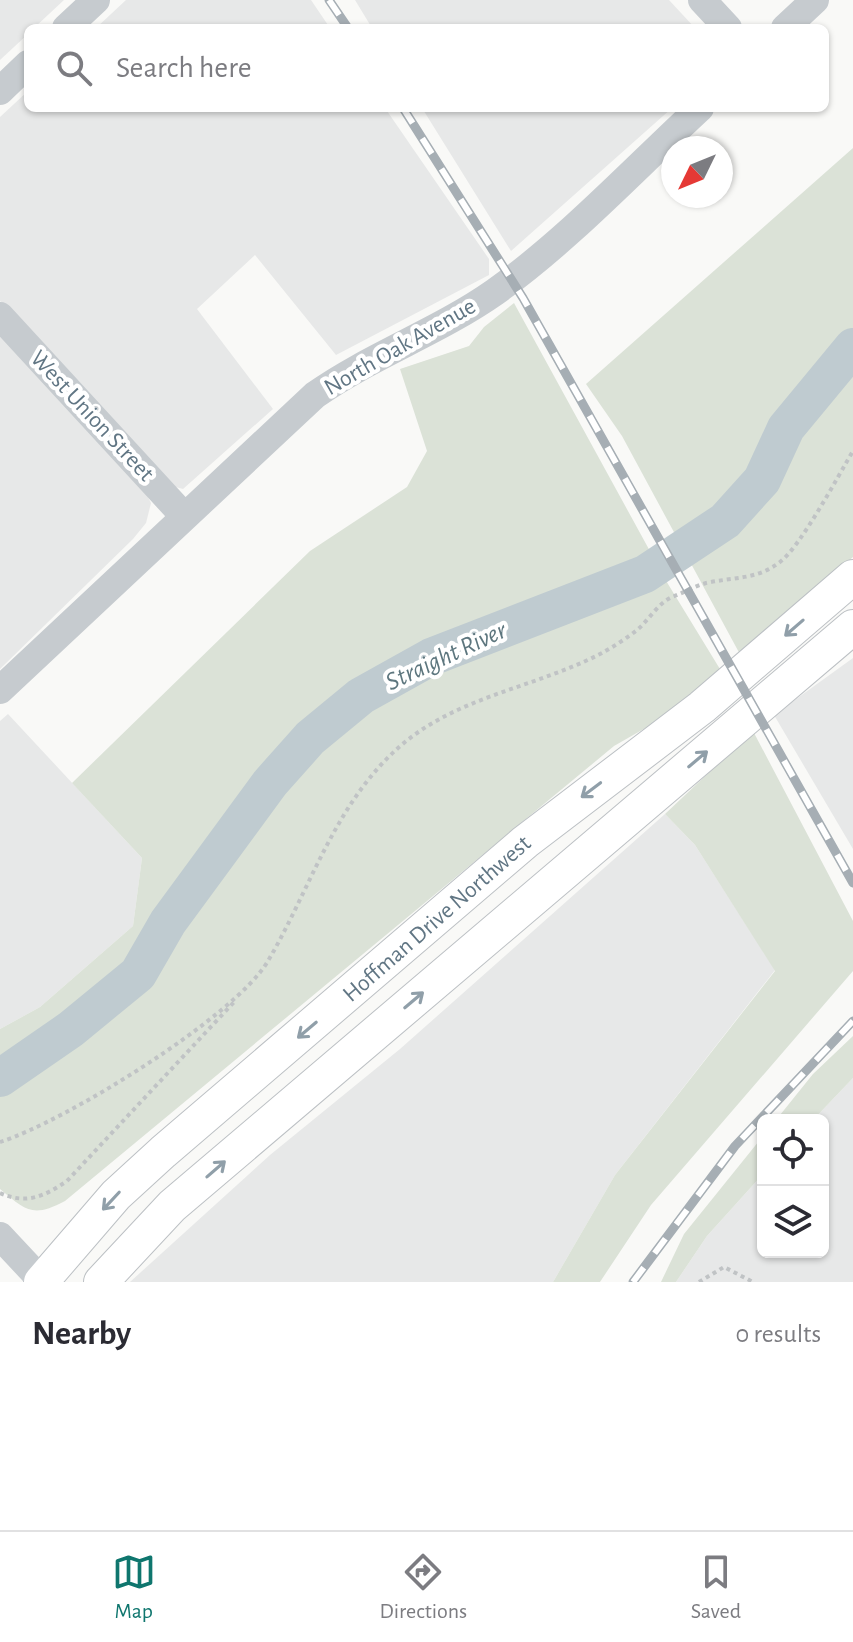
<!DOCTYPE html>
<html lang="en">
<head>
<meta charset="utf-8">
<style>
  :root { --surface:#fff; --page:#f2f2f3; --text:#2b2b33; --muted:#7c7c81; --line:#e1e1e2; --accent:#0f766e }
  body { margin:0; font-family:"Alegreya Sans",sans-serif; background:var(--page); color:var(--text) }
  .controls { position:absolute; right:24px; bottom:24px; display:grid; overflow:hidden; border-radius:12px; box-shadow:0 2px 6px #0004 }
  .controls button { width:72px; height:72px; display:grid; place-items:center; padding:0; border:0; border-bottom:2px solid var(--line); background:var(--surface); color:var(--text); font:40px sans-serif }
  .compass { position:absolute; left:661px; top:136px; width:72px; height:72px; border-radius:50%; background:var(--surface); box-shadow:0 2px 6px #0004; rotate:227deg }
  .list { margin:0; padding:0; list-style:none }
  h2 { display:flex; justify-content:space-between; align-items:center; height:104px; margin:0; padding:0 32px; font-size:34px }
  h2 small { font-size:26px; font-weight:400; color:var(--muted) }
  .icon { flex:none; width:44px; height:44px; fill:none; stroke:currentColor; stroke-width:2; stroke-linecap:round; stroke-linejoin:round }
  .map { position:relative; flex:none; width:853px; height:1282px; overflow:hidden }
  .search { position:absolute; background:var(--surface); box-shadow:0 2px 6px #0004; left:24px; right:24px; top:24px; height:88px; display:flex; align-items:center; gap:20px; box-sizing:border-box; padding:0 28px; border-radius:12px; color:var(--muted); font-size:30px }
  .sheet { height:248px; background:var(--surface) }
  nav { display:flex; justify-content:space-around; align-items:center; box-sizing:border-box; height:112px; border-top:2px solid var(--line); background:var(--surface); font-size:22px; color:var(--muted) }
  nav a { display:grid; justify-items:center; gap:4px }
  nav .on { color:var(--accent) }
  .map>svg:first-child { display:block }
  .built { fill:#e7e8e8 }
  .green { fill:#dbe2d7 }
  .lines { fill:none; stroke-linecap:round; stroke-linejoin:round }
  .river { stroke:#bfcbd0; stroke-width:38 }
  .major-casing { stroke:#bcc0c4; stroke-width:36 }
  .path { stroke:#c0c3c5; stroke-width:4; stroke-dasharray:4 4; stroke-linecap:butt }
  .minor { stroke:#c6cbcf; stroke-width:28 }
  .major { stroke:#fff; stroke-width:34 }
  .rail-casing { stroke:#a6aeb4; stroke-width:9 }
  .rail { stroke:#fff; stroke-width:6; stroke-dasharray:18; stroke-linecap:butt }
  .oneway { stroke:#909fa9 }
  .labels { text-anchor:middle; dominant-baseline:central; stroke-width:8; stroke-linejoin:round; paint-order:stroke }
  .street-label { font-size:24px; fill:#617684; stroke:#fff }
  .water-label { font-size:26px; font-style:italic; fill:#5d767e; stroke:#fff }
</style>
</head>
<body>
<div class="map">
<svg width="853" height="1282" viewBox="0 0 853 1282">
  <rect width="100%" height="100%" fill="#f9f9f7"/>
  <path class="built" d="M 0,0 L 64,0 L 34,28 L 28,28 L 28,34 L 0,60 Z
    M 126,0 L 311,0 L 330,28 L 96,28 Z
    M 355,0 L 669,0 L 695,28 L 372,28 Z
    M 28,91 L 28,108 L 385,108 L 489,259 L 489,275 L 336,355 L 255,255 L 197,309 L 273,409 L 183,489 L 172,486 L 0,301 L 0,117 Z
    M 422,108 L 672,108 L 511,251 Z
    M 0,333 L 145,491 L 151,503 L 146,523 L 133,539 L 0,669 Z
    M 853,658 L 853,849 L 774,715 Z
    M 8,714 L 142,858 L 133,926 L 40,1007 L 0,1029 L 0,721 Z
    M 665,814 L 695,845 L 775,970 L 615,1175 L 553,1282 L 130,1282 L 270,1155 L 400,1049 Z
    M 853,1078 L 853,1282 L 676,1282 L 707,1236 L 763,1174 L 763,1252 L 823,1252 L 823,1120 L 813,1120 Z"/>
  <path class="green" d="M 853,148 L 853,557 L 742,658 L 622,436 L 586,384 Z
    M 514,303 L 668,584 L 723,674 L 670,714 L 614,746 L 65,1201 C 33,1218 26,1211 0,1189 L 0,1029 L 40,1007 L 133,926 L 142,858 L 72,783 L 310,551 L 407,487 L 427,451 L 400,369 L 469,346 L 484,327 Z
    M 753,731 L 853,921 L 853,971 L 651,1205 L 600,1282 L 553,1282 L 615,1175 L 775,971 L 695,845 L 665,814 Z
    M 853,1036 L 853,1078 L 813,1120 L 776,1120 L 813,1074 Z
    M 763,1136 L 763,1174 L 707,1236 L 676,1282 L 661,1282 L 684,1234 Z"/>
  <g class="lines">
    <path class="river" d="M 0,1078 L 71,1029 L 138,974 L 168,922 L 270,783 L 310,738 L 361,696 L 431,657 L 645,574 L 725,521 L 762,480 L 786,428 L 853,347"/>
    <defs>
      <path id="major" d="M 41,1282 L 116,1195 L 163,1152 L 525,842 L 702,707 L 853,577
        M 101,1282 L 172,1206 L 853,627"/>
    </defs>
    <use href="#major" class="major-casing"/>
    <path class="path" d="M 0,1142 C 64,1122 235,1017 268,961 C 312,886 336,799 405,742 C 463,695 537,687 602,653 C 613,647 627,638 637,630 C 650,619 657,604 672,597 C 683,593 695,586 706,583 C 733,577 757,580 780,562 C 801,546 838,476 853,451
      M 0,1193 C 26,1205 45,1196 67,1181 L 235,1001
      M 699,1282 L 724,1267 L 753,1282"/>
    <path class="minor" d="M 702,0 L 728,28
      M 66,28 L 96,0
      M 785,28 L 815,0
      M 0,91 L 28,64
      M 0,316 L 184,516
      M 0,690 L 315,395 C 372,355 438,332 495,292 C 569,239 633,170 700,108
      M 0,1236 L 43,1282"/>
    <use href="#major" class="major"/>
    <defs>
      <path id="rail" d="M 329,0 L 348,28
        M 403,108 L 523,298 L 853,883
        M 633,1282 L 735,1146 L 853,1021"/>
    </defs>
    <use href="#rail" class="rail-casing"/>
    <use href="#rail" class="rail"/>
  </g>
  <defs><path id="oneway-shaft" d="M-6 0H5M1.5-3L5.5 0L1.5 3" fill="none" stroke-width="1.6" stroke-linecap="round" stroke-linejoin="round" transform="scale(2)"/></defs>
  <g class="oneway">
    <use href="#oneway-shaft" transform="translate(794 628) rotate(139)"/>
    <use href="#oneway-shaft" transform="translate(698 759) rotate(-40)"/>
    <use href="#oneway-shaft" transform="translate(591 790) rotate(143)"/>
    <use href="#oneway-shaft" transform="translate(414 1000) rotate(-40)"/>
    <use href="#oneway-shaft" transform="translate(307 1030) rotate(140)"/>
    <use href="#oneway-shaft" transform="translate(216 1169) rotate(-41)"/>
    <use href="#oneway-shaft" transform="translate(111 1201) rotate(133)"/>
  </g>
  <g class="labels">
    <g class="street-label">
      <text transform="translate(400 347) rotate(-30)">North Oak Avenue</text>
      <text transform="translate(92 416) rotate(47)">West Union Street</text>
      <text transform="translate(437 919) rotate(-41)">Hoffman Drive Northwest</text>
    </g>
    <g class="water-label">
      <text transform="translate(446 656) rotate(-25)">Straight River</text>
    </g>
  </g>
</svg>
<div class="controls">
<button><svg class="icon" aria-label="locate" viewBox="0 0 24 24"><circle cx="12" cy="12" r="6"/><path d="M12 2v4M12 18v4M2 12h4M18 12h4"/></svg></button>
<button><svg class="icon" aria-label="layers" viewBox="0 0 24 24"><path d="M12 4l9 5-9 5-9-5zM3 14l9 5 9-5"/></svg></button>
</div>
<svg class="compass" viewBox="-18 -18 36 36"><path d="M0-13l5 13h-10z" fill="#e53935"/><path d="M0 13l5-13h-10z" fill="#7c7c81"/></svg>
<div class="search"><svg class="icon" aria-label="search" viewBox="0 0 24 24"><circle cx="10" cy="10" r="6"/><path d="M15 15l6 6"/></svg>Search here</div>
</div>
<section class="sheet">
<h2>Nearby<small>0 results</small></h2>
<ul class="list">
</ul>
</section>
<nav>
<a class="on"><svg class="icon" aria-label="map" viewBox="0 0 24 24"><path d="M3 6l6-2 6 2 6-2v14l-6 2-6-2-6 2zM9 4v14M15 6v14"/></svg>Map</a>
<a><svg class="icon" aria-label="directions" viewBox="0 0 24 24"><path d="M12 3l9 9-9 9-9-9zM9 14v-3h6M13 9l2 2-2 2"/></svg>Directions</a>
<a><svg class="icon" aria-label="saved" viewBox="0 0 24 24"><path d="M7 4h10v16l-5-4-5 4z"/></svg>Saved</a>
</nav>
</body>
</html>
